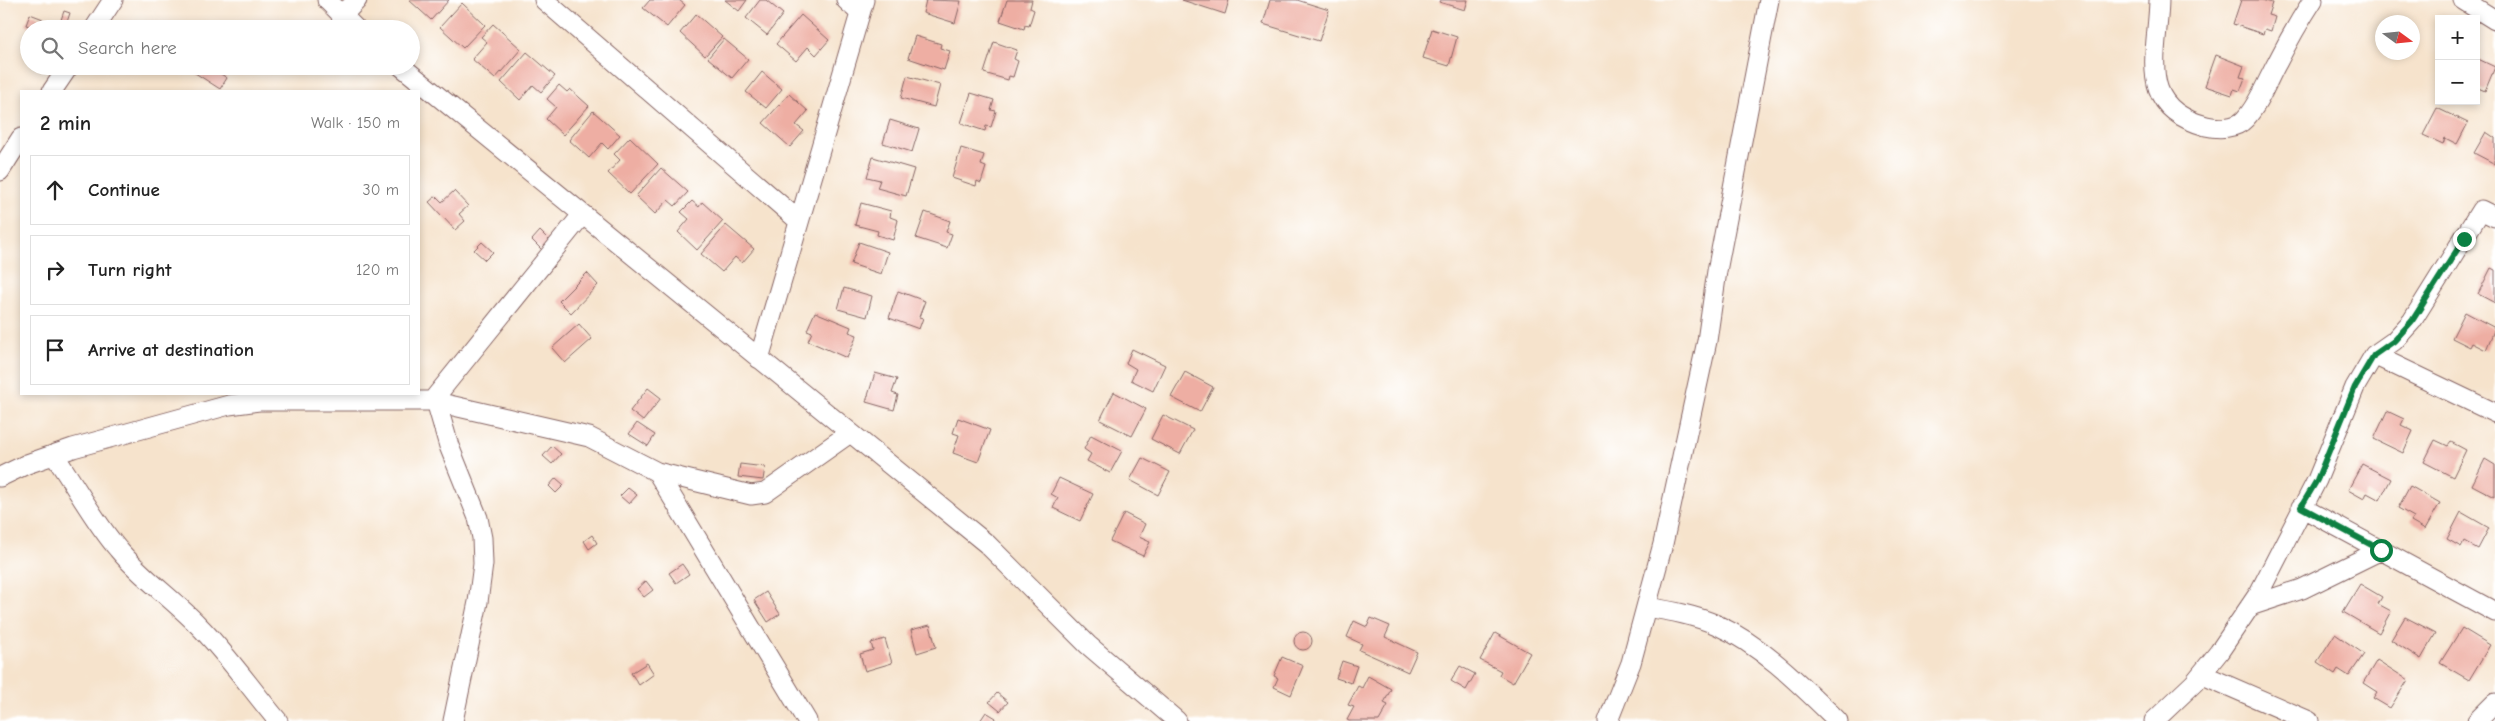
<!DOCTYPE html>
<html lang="en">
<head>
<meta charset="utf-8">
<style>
  :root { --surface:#fff; --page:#f2f2f2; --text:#222; --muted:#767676; --line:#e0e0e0 }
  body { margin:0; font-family:"Comic Neue",sans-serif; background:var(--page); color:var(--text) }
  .controls { position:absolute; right:15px; top:15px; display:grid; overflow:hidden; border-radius:0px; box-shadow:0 2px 8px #0003 }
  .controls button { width:45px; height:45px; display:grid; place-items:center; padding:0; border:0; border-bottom:1px solid var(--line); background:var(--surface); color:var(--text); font:25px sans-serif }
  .compass { position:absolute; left:2375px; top:15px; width:45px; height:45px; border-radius:50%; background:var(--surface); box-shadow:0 2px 8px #0003; rotate:105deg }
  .stop { position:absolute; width:15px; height:15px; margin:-11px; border:4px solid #0b8043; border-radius:50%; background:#fff }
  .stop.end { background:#0b8043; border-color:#fff; box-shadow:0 1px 5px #0008 }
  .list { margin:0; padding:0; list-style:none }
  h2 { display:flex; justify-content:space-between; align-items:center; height:65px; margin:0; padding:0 20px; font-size:21px }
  h2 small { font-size:16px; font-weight:400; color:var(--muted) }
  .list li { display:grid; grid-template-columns:32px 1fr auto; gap:15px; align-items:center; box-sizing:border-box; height:70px; margin:0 10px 10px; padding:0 10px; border:1px solid var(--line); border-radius:0px }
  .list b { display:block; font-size:19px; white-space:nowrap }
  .list em { font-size:16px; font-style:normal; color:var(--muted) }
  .icon { flex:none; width:28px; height:28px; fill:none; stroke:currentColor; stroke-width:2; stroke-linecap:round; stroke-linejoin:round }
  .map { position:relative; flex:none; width:2495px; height:721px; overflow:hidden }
  .search { position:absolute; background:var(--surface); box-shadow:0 2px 8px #0003; left:20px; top:20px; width:400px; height:55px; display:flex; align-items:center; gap:12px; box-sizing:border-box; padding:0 18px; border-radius:28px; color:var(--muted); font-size:19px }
  .panel { position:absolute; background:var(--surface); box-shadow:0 2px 8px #0003; left:20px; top:90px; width:400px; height:305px; border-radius:0px }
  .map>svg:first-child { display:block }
  .building { fill:#eeaea3 }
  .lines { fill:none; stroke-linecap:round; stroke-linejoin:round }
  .minor-casing { stroke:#866463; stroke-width:21 }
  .minor { stroke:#fff; stroke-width:19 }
  .route { stroke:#0b8043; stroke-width:6 }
</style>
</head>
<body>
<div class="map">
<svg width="2495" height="721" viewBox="0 0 2495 721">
  <rect width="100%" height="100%" fill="#fff"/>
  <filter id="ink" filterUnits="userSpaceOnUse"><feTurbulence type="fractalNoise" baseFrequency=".02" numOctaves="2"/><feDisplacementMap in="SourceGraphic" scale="10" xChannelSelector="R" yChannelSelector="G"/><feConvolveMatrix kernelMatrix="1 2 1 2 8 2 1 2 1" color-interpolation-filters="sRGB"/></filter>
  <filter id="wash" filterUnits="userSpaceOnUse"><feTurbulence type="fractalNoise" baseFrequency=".0096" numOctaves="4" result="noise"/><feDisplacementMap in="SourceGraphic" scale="20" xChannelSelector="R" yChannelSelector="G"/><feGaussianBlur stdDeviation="1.12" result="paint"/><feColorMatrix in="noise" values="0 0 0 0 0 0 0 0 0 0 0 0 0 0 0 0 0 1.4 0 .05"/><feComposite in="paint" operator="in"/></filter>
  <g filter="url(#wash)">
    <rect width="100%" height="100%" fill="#f6e3cc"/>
    <g id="blocks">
      <path class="building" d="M 409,0 L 449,0 L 431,20 Z
        M 650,0 L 679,0 L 685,5 L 667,27 L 643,8 Z
        M 725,0 L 747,0 L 739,11 Z
        M 760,0 L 766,0 L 783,14 L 767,35 L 746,18 Z
        M 926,0 L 961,1 L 955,23 L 923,13 Z
        M 1007,0 L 1032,0 L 1030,8 L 1034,10 L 1029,26 L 1025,25 L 1024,29 L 1000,21 Z
        M 1182,0 L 1229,0 L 1225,14 Z
        M 1270,0 L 1297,0 L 1329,10 L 1319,41 L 1263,24 Z
        M 1440,0 L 1468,0 L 1465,10 L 1439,2 Z
        M 2241,0 L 2262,0 L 2272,3 L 2268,15 L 2275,17 L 2271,31 L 2265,29 L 2263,34 L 2233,24 Z
        M 462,3 L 485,25 L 463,48 L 440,27 Z
        M 64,11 L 70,13 L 67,22 L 61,20 Z
        M 30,14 L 43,19 L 39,29 L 26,25 Z
        M 696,14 L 722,37 L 705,56 L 680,33 Z
        M 801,15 L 829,40 L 816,55 L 808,47 L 796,61 L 776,44 Z
        M 493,24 L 521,49 L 495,79 L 472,59 L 487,42 L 481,37 Z
        M 1432,29 L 1457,37 L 1449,66 L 1423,58 Z
        M 915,36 L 941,44 L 940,48 L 950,51 L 944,70 L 908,58 Z
        M 724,39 L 748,59 L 732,78 L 708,58 Z
        M 994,42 L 1017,50 L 1014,59 L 1018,61 L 1013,77 L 1009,76 L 1008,80 L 984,73 Z
        M 527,52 L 555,76 L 541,92 L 533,85 L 520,100 L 501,82 Z
        M 2216,55 L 2244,66 L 2240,77 L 2245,78 L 2240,91 L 2234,89 L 2232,95 L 2205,86 Z
        M 2476,58 L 2495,67 L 2485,91 L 2476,87 Z
        M 196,66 L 209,66 L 227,78 L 220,89 L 192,71 Z
        M 762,72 L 782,89 L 766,108 L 746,92 Z
        M 907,76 L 940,85 L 934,107 L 901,98 Z
        M 559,85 L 567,92 L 570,89 L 589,106 L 563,135 L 546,119 L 556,107 L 547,99 Z
        M 971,93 L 994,100 L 991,110 L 996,111 L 991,127 L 986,126 L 985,131 L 961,123 Z
        M 789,94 L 808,111 L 796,125 L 804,131 L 790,147 L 763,123 Z
        M 2437,108 L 2468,123 L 2457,144 L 2445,138 L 2443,144 L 2423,135 Z
        M 593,111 L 620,135 L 608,149 L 602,143 L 589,158 L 569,140 Z
        M 890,120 L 919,129 L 912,152 L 883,143 Z
        M 2486,132 L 2495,138 L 2495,164 L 2474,153 Z
        M 630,137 L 658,164 L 630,194 L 608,173 L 620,160 L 614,154 Z
        M 961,148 L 984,155 L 981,165 L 986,167 L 981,183 L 977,181 L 976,186 L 952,178 Z
        M 873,157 L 914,169 L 906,196 L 877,188 L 880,180 L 867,177 Z
        M 661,168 L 688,192 L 675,206 L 668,200 L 655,214 L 636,196 Z
        M 454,191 L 468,206 L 459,214 L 465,221 L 455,230 L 429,202 L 436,196 L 442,202 Z
        M 692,201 L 699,207 L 702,202 L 723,221 L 697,250 L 678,232 L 689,219 L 681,212 Z
        M 861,203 L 891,211 L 890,217 L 898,220 L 893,240 L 877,235 L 878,231 L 855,225 Z
        M 925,212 L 950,221 L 946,232 L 952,234 L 947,248 L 916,238 Z
        M 726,225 L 754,249 L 742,263 L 735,257 L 722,272 L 701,254 Z
        M 540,231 L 550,241 L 542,250 L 532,240 Z
        M 482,242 L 493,252 L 485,260 L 474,250 Z
        M 859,242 L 888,252 L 881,274 L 851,264 Z
        M 2491,268 L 2495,270 L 2495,303 L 2478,294 Z
        M 587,273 L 598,285 L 571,313 L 559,301 Z
        M 844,288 L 872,296 L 867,317 L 838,309 Z
        M 898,291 L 925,301 L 919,317 L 923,318 L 919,329 L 889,318 Z
        M 815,312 L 851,327 L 849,332 L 857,335 L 847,358 L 808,341 L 812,332 L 807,330 Z
        M 2465,312 L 2495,328 L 2486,350 L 2472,343 L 2470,347 L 2452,338 Z
        M 579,324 L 592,339 L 565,363 L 552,348 Z
        M 1132,349 L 1165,365 L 1153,391 L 1131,380 L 1136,369 L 1126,363 Z
        M 1185,372 L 1213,387 L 1200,412 L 1171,397 Z
        M 875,373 L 897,379 L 892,393 L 898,395 L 894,410 L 866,402 Z
        M 648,388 L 661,398 L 643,421 L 630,411 Z
        M 1114,392 L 1146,409 L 1132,436 L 1100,420 Z
        M 2387,411 L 2404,419 L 2401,425 L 2413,431 L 2403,453 L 2374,439 Z
        M 1163,415 L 1193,430 L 1180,454 L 1151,439 Z
        M 958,418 L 990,430 L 978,462 L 953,453 L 959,435 L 953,433 Z
        M 637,423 L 655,435 L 648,446 L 629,434 Z
        M 1091,435 L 1122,451 L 1110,473 L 1087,461 L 1091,454 L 1084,449 Z
        M 2435,440 L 2448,446 L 2451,442 L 2466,450 L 2453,477 L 2424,462 Z
        M 552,446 L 561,454 L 552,464 L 543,456 Z
        M 1142,458 L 1170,472 L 1158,495 L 1130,480 Z
        M 2485,459 L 2495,465 L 2495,497 L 2472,485 Z
        M 740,464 L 765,467 L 763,480 L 738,477 Z
        M 2362,464 L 2391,479 L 2380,500 L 2367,493 L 2364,499 L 2348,490 Z
        M 556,478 L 564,485 L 556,493 L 549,486 Z
        M 1059,478 L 1093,494 L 1080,521 L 1053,508 L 1058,498 L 1051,494 Z
        M 2410,486 L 2440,503 L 2425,529 L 2411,521 L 2414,517 L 2398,508 Z
        M 628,488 L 637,495 L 629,504 L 620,496 Z
        M 2461,512 L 2489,528 L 2478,549 L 2464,541 L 2461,547 L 2447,539 Z
        M 1124,513 L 1145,524 L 1139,537 L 1150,542 L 1143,556 L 1110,541 Z
        M 592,535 L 597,543 L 589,549 L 584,541 Z
        M 682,564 L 689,574 L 676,583 L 669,573 Z
        M 646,581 L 653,590 L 644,597 L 637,589 Z
        M 2360,584 L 2382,597 L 2378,604 L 2391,611 L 2379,633 L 2343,612 Z
        M 766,592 L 780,614 L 768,622 L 754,600 Z
        M 2405,617 L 2436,633 L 2421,659 L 2391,640 Z
        M 1371,618 L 1390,626 L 1385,637 L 1417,652 L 1408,672 L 1359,650 L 1362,644 L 1347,637 L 1354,621 L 1367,627 Z
        M 930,625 L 936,647 L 917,653 L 911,630 Z
        M 2462,628 L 2490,645 L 2469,680 L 2440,663 Z
        M1294 641a9 9 0 1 1 18 0a9 9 0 1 1-18 0Z
        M 1495,633 L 1530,653 L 1513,683 L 1499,675 L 1501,671 L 1480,660 Z
        M 2335,634 L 2364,654 L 2349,676 L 2338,669 L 2335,674 L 2317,662 Z
        M 885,639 L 892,663 L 865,671 L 860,654 L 873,650 L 871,643 Z
        M 1282,657 L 1303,666 L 1291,695 L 1274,687 L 1278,678 L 1274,676 Z
        M 2377,660 L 2408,680 L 2390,708 L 2373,698 L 2377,692 L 2363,683 Z
        M 1342,661 L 1357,666 L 1351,683 L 1336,678 Z
        M 647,663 L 654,674 L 639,685 L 631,673 Z
        M 1460,666 L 1475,674 L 1466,690 L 1451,681 Z
        M 1368,676 L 1391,689 L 1384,703 L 1388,705 L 1379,721 L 1349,721 L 1347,720 L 1354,707 L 1348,705 L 1358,686 L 1362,688 Z
        M 997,693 L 1008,702 L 1000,711 L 989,702 Z
        M 986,712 L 996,718 L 994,721 L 980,721 Z"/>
    </g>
  </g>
  <g filter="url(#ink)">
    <use href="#blocks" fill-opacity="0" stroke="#866463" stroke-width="1"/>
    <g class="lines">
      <defs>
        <path id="minor" d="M 327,0 L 356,29
          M 544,0 L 799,221
          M 846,0 L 860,13
          M 2159,0 C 2158,54 2135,107 2206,126 C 2218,129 2236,129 2245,119 C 2259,104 2267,81 2277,63 C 2288,41 2300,20 2313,0
          M 2463,0 L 2495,20
          M 341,17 L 357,0
          M 94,29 L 113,0
          M 401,66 L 987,544 L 1088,645 L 1177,721
          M 52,91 L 69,66
          M 0,171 L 21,138
          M 582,215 L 432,401 L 589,437 L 657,472 L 751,495 L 765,493 L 850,433
          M 2374,355 L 2495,413
          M 759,359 L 864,0
          M 436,401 L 449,446 L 478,518 L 482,538 L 483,564 L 478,602 L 453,721
          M 54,455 C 76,486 93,520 118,549 C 141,577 173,599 198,625 C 227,654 251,689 278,721
          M 657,472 L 807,721
          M 0,477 L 27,464 L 73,448 L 229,405 L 259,401 L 432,401
          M 2301,507 L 2495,612
          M 2250,606 L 2302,589 L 2381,550
          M 1646,607 C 1671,611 1694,615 1717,625 C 1763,646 1802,686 1838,721
          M 2201,674 L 2309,721
          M 1608,721 L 1631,663 L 1663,544 L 1707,341 L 1717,271 L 1769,0
          M 2154,721 L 2194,683 L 2219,652 L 2259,593 L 2317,480 L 2355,387 L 2374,355 L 2394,341 L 2412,321 L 2481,210 L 2495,217
          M 2477,721 L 2495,703"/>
      </defs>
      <use href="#minor" class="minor-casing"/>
      <use href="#minor" class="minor"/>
    </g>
  </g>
  <g class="lines" filter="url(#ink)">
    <path class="route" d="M 2381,550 L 2301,507 L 2317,480 L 2355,387 L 2374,355 L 2394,341 L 2412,321 L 2464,239"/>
  </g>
</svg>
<div class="controls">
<button>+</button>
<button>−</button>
</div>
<svg class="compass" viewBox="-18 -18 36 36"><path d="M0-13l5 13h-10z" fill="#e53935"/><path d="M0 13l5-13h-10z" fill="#767676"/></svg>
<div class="stop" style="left:2381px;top:550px"></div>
<div class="stop end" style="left:2464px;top:239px"></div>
<div class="search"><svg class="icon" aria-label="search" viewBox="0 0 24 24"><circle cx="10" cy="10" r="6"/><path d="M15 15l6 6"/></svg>Search here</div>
<section class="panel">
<h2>2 min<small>Walk · 150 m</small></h2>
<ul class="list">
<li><svg class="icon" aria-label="ahead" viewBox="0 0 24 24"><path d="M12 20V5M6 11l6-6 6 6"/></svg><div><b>Continue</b></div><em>30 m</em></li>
<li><svg class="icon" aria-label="right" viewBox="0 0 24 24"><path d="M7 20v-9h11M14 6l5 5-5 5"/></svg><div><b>Turn right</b></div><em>120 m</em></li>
<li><svg class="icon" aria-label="arrive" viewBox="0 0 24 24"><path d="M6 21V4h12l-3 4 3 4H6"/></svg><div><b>Arrive at destination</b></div></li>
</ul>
</section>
</div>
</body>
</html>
